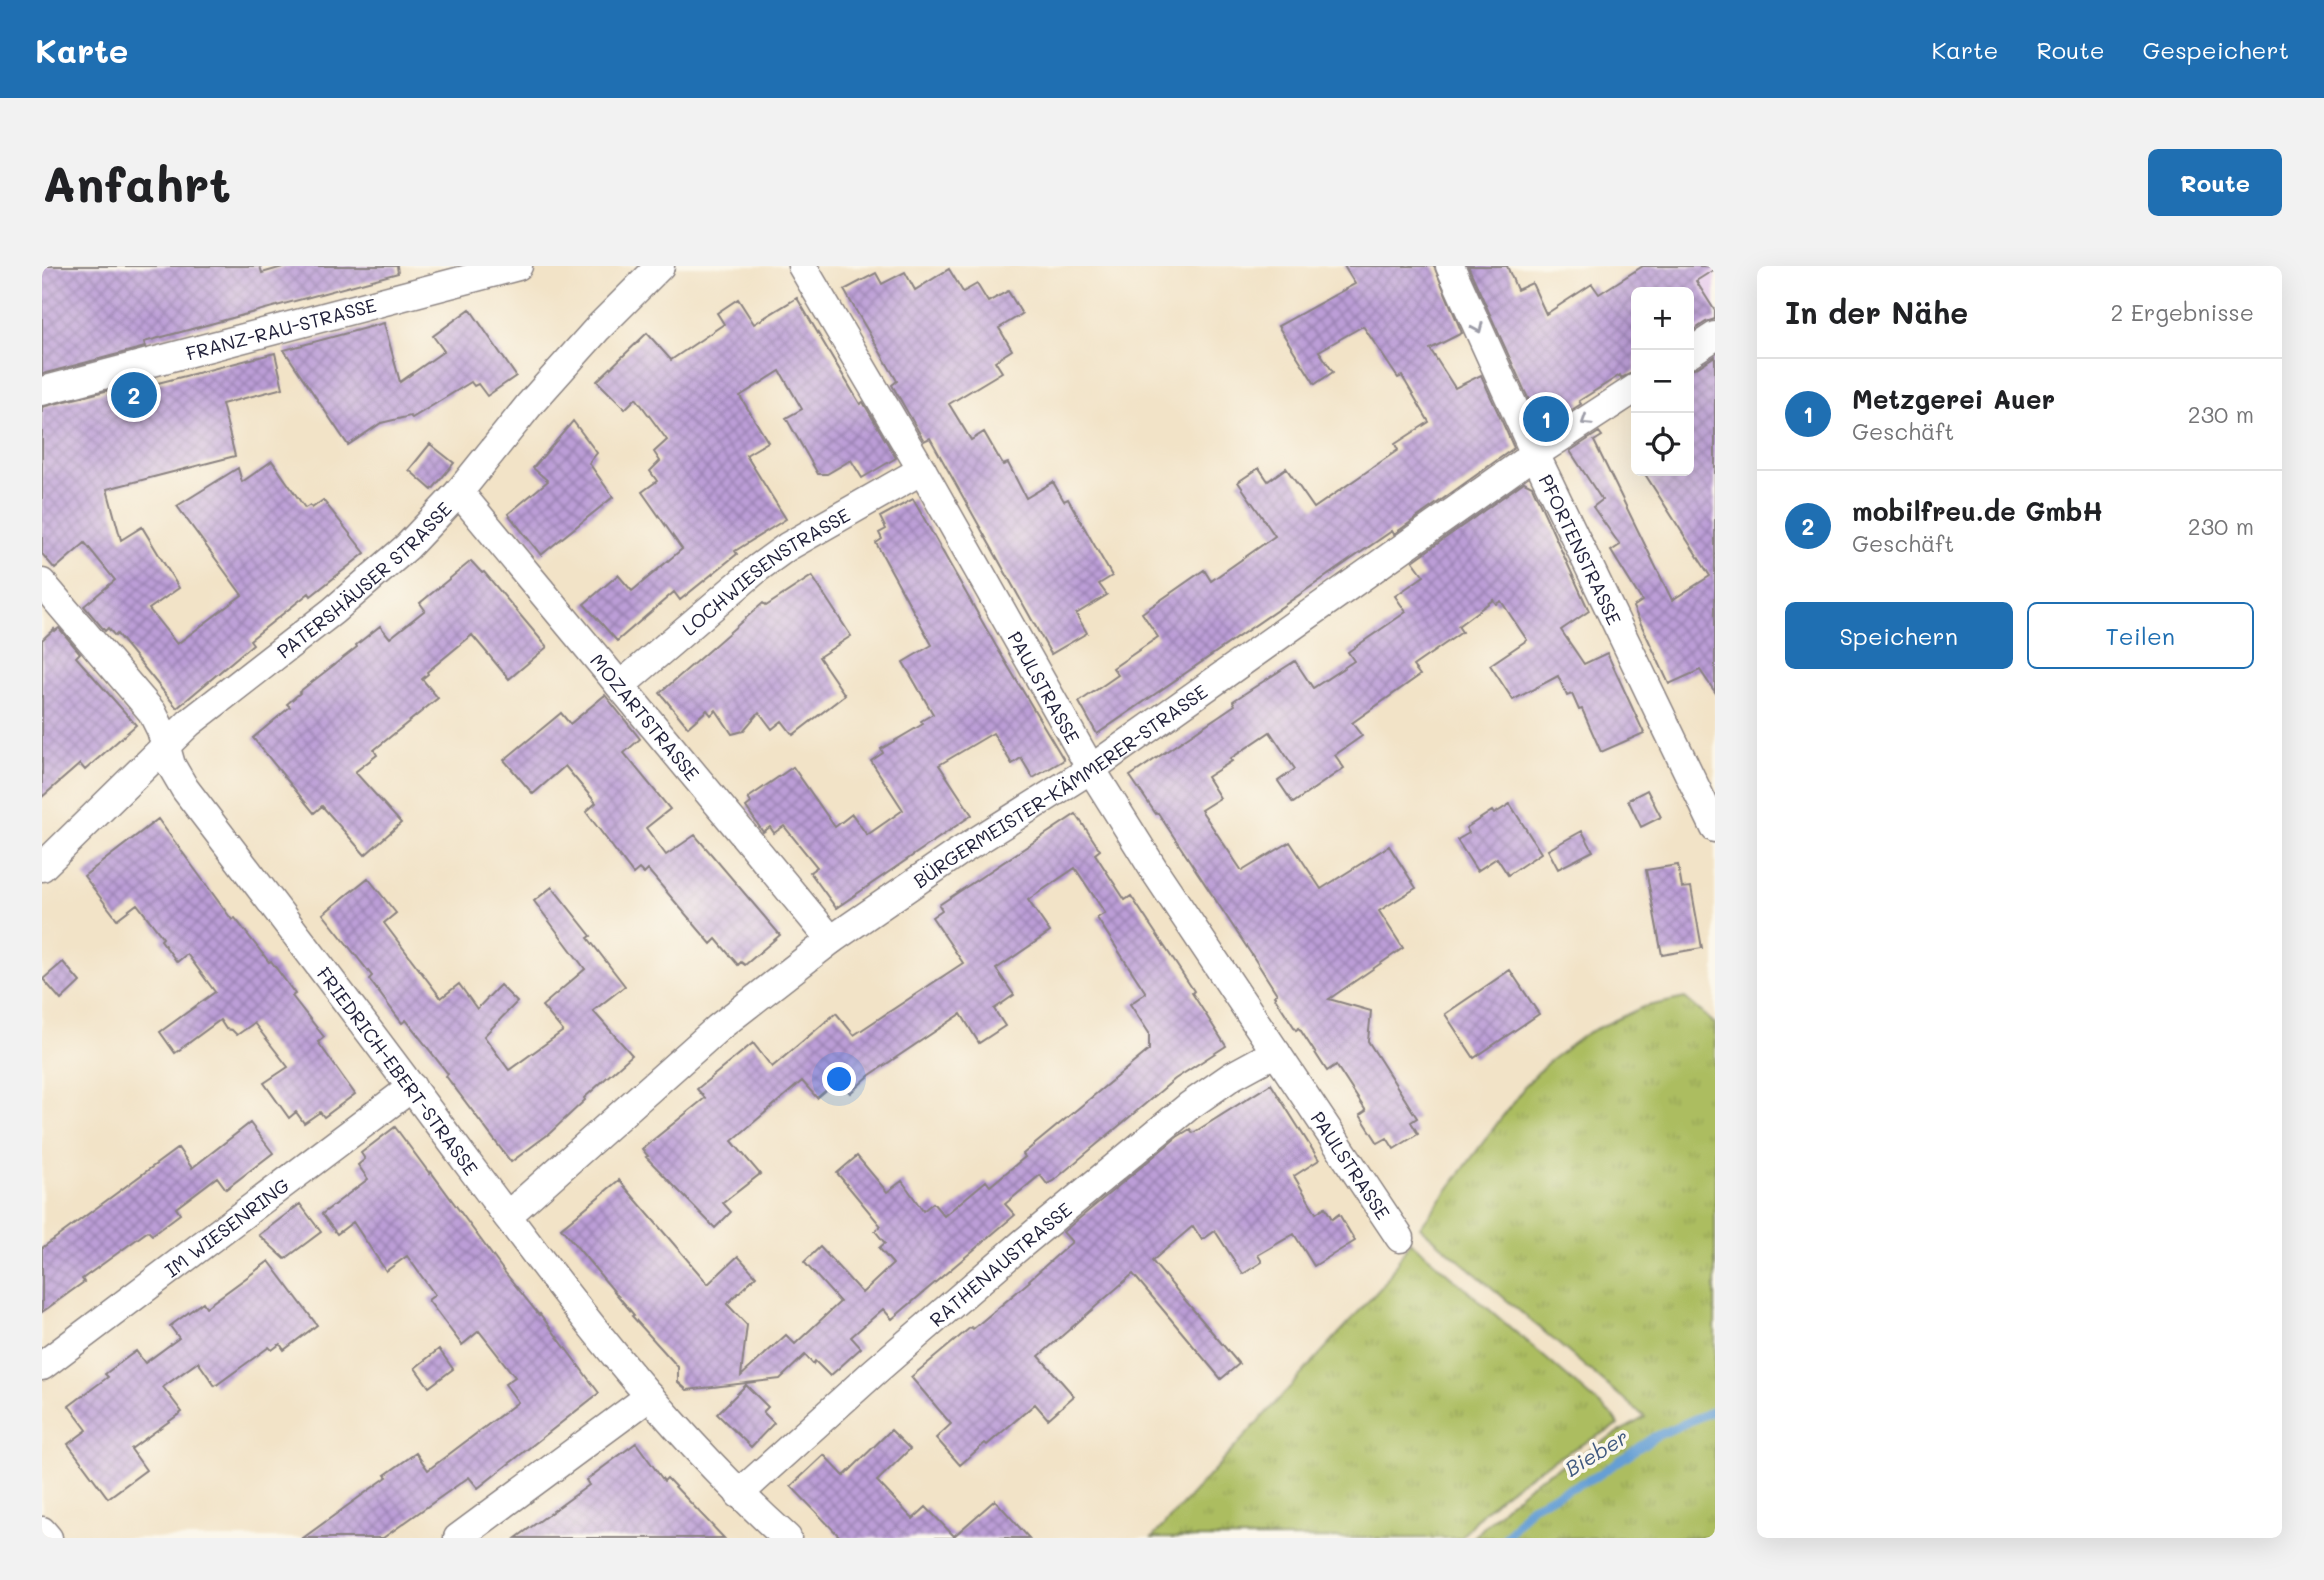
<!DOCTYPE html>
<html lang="de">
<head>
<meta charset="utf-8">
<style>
  :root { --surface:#fff; --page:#f2f2f2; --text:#202124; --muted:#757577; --line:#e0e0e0; --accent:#1f6fb2 }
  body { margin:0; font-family:Mali,sans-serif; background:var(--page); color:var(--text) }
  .controls { position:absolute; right:21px; top:21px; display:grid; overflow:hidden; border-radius:10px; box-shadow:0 7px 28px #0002 }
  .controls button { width:63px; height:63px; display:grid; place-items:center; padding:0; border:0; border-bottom:2px solid var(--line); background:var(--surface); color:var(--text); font:35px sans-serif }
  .you { position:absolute; left:798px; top:814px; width:24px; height:24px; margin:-18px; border:5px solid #fff; border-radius:50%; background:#1a73e8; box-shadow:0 0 0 10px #1a73e833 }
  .badge { display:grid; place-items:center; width:46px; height:46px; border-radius:50%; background:var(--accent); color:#fff; font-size:23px; font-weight:700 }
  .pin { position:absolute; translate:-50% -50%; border:4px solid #fff; box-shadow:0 2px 7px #0006 }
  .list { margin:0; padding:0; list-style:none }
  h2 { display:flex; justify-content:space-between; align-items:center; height:91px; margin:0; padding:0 28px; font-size:30px }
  h2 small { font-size:23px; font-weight:400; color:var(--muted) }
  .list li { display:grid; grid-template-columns:46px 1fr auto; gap:21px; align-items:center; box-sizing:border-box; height:112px; padding:0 28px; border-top:2px solid var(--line) }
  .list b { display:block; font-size:26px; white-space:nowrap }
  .list p { margin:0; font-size:23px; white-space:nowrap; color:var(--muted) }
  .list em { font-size:23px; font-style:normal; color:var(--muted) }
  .actions { display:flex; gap:14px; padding:21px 28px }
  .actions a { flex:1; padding:16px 0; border:2px solid var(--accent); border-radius:10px; text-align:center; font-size:24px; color:var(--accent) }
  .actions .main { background:var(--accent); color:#fff }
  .icon { flex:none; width:38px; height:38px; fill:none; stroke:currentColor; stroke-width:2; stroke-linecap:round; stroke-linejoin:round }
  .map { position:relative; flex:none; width:1673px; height:1272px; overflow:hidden; border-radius:10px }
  header { display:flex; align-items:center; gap:42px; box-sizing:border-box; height:98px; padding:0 35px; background:var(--accent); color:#fff }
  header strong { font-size:33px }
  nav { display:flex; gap:38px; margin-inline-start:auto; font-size:24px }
  .intro { display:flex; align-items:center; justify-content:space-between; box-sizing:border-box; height:168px; padding:0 42px }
  h1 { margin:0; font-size:49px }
  .button { padding:18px 32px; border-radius:10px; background:var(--accent); color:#fff; font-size:24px; font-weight:700 }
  main { display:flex; gap:42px; padding:0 42px }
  aside { flex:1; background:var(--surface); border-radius:10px; box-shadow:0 7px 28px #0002 }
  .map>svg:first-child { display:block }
  .built { fill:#ead1ed }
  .grass { fill:url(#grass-tufts); stroke:#67704e; stroke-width:2 }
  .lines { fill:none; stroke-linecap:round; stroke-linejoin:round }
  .stream { stroke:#659fd4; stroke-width:9 }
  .building { fill:url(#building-cross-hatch) }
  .minor-casing { stroke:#8a8281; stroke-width:31 }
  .minor { stroke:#fff; stroke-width:28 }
  .oneway { stroke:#9c9ca7 }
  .labels { text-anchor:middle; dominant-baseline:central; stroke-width:7; stroke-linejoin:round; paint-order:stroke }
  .street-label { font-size:19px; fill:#22223b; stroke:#fbf7ec }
  .water-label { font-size:21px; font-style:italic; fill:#405a80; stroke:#fbf7ec }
</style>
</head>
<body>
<header>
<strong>Karte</strong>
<nav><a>Karte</a><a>Route</a><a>Gespeichert</a></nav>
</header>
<div class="intro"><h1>Anfahrt</h1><a class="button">Route</a></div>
<main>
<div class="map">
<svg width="1673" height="1272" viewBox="0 0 1673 1272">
  <defs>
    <pattern id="grass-tufts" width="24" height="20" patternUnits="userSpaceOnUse" patternTransform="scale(1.75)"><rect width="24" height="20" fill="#acbd61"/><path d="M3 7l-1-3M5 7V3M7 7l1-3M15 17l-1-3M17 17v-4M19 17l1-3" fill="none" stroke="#94a255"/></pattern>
    <pattern id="building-cross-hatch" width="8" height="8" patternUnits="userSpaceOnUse" patternTransform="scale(1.75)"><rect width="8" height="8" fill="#bc9ed7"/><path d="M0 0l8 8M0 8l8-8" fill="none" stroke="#9880b0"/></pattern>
  </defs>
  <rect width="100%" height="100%" fill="#fbf7ec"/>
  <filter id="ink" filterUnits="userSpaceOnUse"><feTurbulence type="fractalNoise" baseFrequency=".0143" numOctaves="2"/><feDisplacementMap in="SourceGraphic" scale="14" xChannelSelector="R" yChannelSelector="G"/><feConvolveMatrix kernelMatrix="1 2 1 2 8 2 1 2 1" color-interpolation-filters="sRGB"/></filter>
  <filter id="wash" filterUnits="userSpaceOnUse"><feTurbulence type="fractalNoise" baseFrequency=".00686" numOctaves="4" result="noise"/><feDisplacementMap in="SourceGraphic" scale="28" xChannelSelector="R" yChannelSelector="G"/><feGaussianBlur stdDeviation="1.57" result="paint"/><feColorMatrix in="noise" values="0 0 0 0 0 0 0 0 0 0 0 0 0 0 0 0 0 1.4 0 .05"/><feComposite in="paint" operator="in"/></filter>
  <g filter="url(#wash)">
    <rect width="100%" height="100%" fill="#f2e3c7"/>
    <path class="built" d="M 1598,0 L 1673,0 L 1673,96 L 1647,62 L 1647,26 L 1618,26 Z"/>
    <path class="grass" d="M 1643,732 L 1673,758 L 1673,1272 L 1431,1272 L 1463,1240 L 1494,1214 L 1603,1151 L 1378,961 L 1484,819 L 1505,797 L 1545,767 L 1601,741 Z
      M 1368,975 L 1573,1152 L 1576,1159 C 1522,1188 1456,1220 1419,1272 L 1110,1272 L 1342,1018 Z"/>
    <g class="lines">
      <path class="stream" d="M 1463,1272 L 1489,1240 L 1555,1210 L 1612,1171 L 1673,1144"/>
    </g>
    <g id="blocks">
      <path class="building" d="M 0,0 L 218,0 L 220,7 L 244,0 L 355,0 L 356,7 L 102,76 L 103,81 L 0,108 Z
        M 1302,0 L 1392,0 L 1420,67 L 1388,83 L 1413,122 L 1439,109 L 1472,182 L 1352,268 L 1350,265 L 1055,468 L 1037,436 L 1076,409 L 1071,402 L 1116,371 L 1100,347 L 1162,304 L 1169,315 L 1233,270 L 1196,216 L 1217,202 L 1226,215 L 1244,202 L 1272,242 L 1356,184 L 1353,178 L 1387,156 L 1360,110 L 1356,112 L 1321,60 L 1277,85 L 1291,106 L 1273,118 L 1236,60 L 1313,18 Z
        M 1426,0 L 1465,0 L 1475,24 L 1490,17 L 1504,48 L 1550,18 L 1557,28 L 1601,0 L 1673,0 L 1673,3 L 1654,15 L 1673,45 L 1673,53 L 1664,56 L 1647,67 L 1647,26 L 1594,26 L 1594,105 L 1579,112 L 1578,109 L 1537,135 L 1539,138 L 1500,163 Z
        M 907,3 L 921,26 L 935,18 L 946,36 L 966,25 L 980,48 L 957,62 L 970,84 L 953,95 L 960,106 L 907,138 L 929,174 L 942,166 L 961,199 L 966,197 L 984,232 L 1011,216 L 1022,235 L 1026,233 L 1070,310 L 1057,318 L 1065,329 L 1034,348 L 1045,367 L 1009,388 L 888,172 L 882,175 L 850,119 L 855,115 L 802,24 L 834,7 L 840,18 L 863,6 L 873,24 Z
        M 755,32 L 818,138 L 821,136 L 854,192 L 820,212 L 809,194 L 785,208 L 776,208 L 744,152 L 760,143 L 738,105 L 698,130 L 726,176 L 704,189 L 744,253 L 693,285 L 695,288 L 638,334 L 632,326 L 575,375 L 542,338 L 576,309 L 590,325 L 640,283 L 600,226 L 615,215 L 608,205 L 618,195 L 612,186 L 625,174 L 594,132 L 583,143 L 555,115 L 605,67 L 629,94 L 682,58 L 675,47 L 696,33 L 712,58 Z
        M 428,43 L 474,110 L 445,130 L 436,118 L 432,120 L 429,116 L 370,152 L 368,150 L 339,157 L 306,179 L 242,84 L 342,57 L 358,116 L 402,85 L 391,70 Z
        M 233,87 L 241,122 L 180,138 L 193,190 L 65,223 L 79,274 L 100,261 L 137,322 L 107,343 L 135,378 L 200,329 L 135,240 L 196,202 L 200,216 L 230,195 L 263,242 L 268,239 L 270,242 L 281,234 L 323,287 L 269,330 L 267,327 L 208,374 L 211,378 L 135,442 L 75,368 L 73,370 L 66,362 L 63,365 L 42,340 L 73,314 L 43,277 L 13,303 L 0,288 L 0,141 L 111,113 L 112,118 Z
        M 1673,90 L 1673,426 L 1658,404 L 1627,418 L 1591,341 L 1600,335 L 1569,285 L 1578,279 L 1551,241 L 1560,234 L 1528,185 L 1557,166 L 1560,170 L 1552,175 L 1630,334 L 1668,310 L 1601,205 L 1647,205 L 1647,103 L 1656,101 Z
        M 531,155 L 555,187 L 547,197 L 571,231 L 499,289 L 466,248 L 506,215 L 491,202 Z
        M 388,178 L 412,197 L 390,224 L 367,204 Z
        M 1482,216 L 1490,220 L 1547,345 L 1519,364 L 1542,398 L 1565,387 L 1602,467 L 1559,486 L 1540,443 L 1537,444 L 1530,428 L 1525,430 L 1516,410 L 1471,434 L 1448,399 L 1485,374 L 1459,335 L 1454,338 L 1451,334 L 1416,360 L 1420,366 L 1371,400 L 1378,409 L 1310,457 L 1320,470 L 1293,489 L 1302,502 L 1251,537 L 1236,515 L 1253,503 L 1228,466 L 1188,493 L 1190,495 L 1165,511 L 1178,532 L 1159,544 L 1200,605 L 1248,576 L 1279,623 L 1347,580 L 1374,622 L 1337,645 L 1361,682 L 1287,733 L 1329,745 L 1326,775 L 1375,852 L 1369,856 L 1376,868 L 1352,883 L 1345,872 L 1336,877 L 1318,849 L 1324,845 L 1294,799 L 1285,805 L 1257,762 L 1254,764 L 1232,730 L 1235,728 L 1212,692 L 1116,547 L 1114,548 L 1088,510 L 1193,439 L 1191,435 L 1253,395 L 1271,422 L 1312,395 L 1306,386 L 1364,346 L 1353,330 L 1382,310 L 1371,295 Z
        M 871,233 L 954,380 L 1022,494 L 991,512 L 979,492 L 970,498 L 951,467 L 897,499 L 930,549 L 794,642 L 768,606 L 775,601 L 742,560 L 732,567 L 728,561 L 721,566 L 704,541 L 709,537 L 706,532 L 751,501 L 793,561 L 810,548 L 825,569 L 861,544 L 829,495 L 841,487 L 839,483 L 881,458 L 879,455 L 891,448 L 861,396 L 890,379 L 834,277 L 840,273 L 837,267 L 844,263 L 838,251 Z
        M 429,295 L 440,307 L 442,306 L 505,381 L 467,413 L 430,369 L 385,406 L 386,408 L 380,413 L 396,432 L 332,484 L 335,489 L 313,506 L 359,557 L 323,589 L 280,540 L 272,547 L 211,472 L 248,441 L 245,438 L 258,427 L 257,426 L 315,381 L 314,379 L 338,360 L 348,372 L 383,344 L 378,337 Z
        M 770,310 L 809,370 L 777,391 L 803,429 L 751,469 L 740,455 L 730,463 L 717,446 L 701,465 L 690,468 L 674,444 L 669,449 L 665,444 L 646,461 L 618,427 L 721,337 L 724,340 Z
        M 17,362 L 38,387 L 34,391 L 94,459 L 43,504 L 38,498 L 0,531 L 0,374 L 12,363 L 13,365 Z
        M 563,429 L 598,473 L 582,487 L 628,543 L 604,562 L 624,589 L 653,569 L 738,669 L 703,699 L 699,696 L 696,699 L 674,673 L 669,678 L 606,604 L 602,608 L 597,603 L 591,608 L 544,546 L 554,537 L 523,500 L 491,528 L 462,494 L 519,447 L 528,458 Z
        M 1605,524 L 1619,551 L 1599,561 L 1586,534 Z
        M 1468,538 L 1499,587 L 1466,609 L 1455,592 L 1435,605 L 1415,574 L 1427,567 L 1424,562 L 1450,545 L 1452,548 Z
        M 1034,548 L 1058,584 L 1053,588 L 1083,634 L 1089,630 L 1152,725 L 1150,727 L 1184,780 L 1133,813 L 1011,915 L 1005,918 L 998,909 L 963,938 L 973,949 L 850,1053 L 841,1043 L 809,1071 L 819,1082 L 788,1110 L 773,1095 L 771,1098 L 763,1089 L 738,1113 L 645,1124 L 636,1116 L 636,1101 L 590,1050 L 592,1049 L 519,962 L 577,914 L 666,1018 L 696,990 L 714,1010 L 685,1038 L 705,1059 L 699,1110 L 744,1069 L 753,1078 L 798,1036 L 762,996 L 778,981 L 820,1027 L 851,998 L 837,982 L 843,977 L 833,965 L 839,960 L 795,907 L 815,890 L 845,926 L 860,915 L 881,945 L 891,937 L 902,950 L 944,915 L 948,920 L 983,891 L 981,888 L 1107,784 L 1107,767 L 1088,738 L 1104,727 L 1055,652 L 1063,647 L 1033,602 L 986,634 L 1008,666 L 954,703 L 972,729 L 952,743 L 963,760 L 937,777 L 919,748 L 828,809 L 808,827 L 796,814 L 775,832 L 760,815 L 690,875 L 718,908 L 681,937 L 689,946 L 673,962 L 604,891 L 606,890 L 600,883 L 663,832 L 655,823 L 711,777 L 730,801 L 794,747 L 812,769 L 921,697 L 890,651 L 900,644 L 897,639 Z
        M 116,553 L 190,654 L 193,652 L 227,696 L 229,695 L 253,728 L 250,730 L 282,771 L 276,776 L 313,828 L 282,851 L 278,846 L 262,857 L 254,846 L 247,852 L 222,817 L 246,801 L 212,757 L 195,769 L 190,764 L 184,763 L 178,754 L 133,787 L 118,766 L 173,726 L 145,688 L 135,696 L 119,674 L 121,672 L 95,638 L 75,653 L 42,610 Z
        M 1540,565 L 1551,585 L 1516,603 L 1506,584 Z
        M 1636,599 L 1640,622 L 1649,621 L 1660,682 L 1620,689 L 1604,604 Z
        M 326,612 L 354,647 L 342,657 L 399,732 L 417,718 L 435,743 L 458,719 L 475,736 L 442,770 L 467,804 L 521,765 L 500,740 L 543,703 L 492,635 L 510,621 L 549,670 L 546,672 L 583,720 L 551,745 L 590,789 L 542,832 L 543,834 L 508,867 L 469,896 L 404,810 L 406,808 L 364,754 L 360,757 L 327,713 L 330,710 L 281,648 Z
        M 21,696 L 38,716 L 19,734 L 1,713 Z
        M 1468,704 L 1497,748 L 1432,792 L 1403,748 Z
        M 1229,818 L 1277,894 L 1252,910 L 1274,947 L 1283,941 L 1290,953 L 1297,948 L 1313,975 L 1272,1000 L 1252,968 L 1216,989 L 1220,996 L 1201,1008 L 1173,965 L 1160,974 L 1151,960 L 1110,995 L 1197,1098 L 1179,1113 L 1091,1008 L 997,1090 L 1032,1130 L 1006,1153 L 993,1138 L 945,1179 L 943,1177 L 918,1199 L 894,1172 L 909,1158 L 869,1111 L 929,1061 L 931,1063 L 988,1015 L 987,1014 L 1030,976 L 1021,966 L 1135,871 L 1148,863 L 1151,867 Z
        M 208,857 L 231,887 L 184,923 L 175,911 L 134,942 L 138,948 L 110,969 L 106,965 L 40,1013 L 42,1016 L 0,1046 L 0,982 L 136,882 L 150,902 Z
        M 353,861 L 388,908 L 389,906 L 461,1004 L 497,1049 L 498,1048 L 557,1127 L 436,1222 L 427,1211 L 341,1272 L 261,1272 L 345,1211 L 343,1209 L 374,1187 L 386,1204 L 476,1136 L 463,1118 L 473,1111 L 437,1065 L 420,1079 L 386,1034 L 393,1029 L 365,990 L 344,1005 L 311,956 L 295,968 L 280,948 L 326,913 L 316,899 L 323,893 L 319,887 Z
        M 258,938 L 279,966 L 243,993 L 217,969 Z
        M 227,995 L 275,1059 L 242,1084 L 238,1078 L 230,1084 L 227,1081 L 173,1120 L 156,1096 L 121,1121 L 140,1146 L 89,1183 L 104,1204 L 66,1232 L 26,1178 L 45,1164 L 27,1140 L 66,1111 L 63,1108 L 94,1085 L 103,1097 L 137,1072 L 128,1060 L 161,1036 L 164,1041 Z
        M 397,1083 L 411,1103 L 387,1121 L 373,1102 Z
        M 704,1119 L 726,1141 L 721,1146 L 732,1157 L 709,1181 L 675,1148 Z
        M 849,1164 L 868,1183 L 835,1215 L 871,1253 L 884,1241 L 912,1270 L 953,1234 L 987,1272 L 799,1272 L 749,1220 L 782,1189 L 802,1210 Z
        M 594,1177 L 622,1215 L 625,1212 L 682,1272 L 474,1272 L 547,1219 L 544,1214 Z"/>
    </g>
  </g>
  <g filter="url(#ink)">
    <use href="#blocks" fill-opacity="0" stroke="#8a8281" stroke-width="2"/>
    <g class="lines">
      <defs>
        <g id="minor">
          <path id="s1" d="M 760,0 L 880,204 L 1049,503 L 1114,607 L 1358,972"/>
          <path id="s2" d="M 1408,0 L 1493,188 L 1673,562"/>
          <path d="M 1647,87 L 1673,70"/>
          <path id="s3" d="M 0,125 L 476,0"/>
          <path id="s4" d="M 417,226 L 789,674"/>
          <path id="s5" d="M 0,317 L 110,446 L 119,464 L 129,499 L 143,523 C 227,633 312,744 395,856 C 503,1001 610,1151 745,1272"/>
          <path id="s6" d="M 578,420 L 716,302 L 745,281 L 880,204"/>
          <path id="s7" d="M 0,601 L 147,457 L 291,345 L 365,281 L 417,226 L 488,138 L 556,62 L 618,0"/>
          <path id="s8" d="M 465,950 L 676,762 L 789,674 L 914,588 L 1049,503 L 1493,188 L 1594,122"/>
          <path id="s9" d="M 0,1100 L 370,821"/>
          <path id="s10" d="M 697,1228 L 831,1107 L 980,978 L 1147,840 L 1190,810 L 1234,786"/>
          <path d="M 0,1265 L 6,1272"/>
          <path d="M 416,1272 L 608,1130"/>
        </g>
      </defs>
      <use href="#minor" class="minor-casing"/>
      <use href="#minor" class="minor"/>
    </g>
    <defs><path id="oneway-chevron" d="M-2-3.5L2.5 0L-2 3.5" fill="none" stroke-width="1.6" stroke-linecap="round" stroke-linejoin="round" transform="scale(1.75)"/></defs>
    <g class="oneway">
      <use href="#oneway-chevron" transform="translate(1436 62) rotate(66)"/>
      <use href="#oneway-chevron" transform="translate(1544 155) rotate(147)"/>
    </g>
  </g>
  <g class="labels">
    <g class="street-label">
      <text stroke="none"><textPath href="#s3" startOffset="247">FRANZ-RAU-STRASSE</textPath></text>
      <text stroke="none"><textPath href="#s2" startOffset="312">PFORTENSTRASSE</textPath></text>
      <text stroke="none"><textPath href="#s6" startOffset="186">LOCHWIESENSTRASSE</textPath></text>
      <text stroke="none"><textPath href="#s7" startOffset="432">PATERSHÄUSER STRASSE</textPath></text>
      <text stroke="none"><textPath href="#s1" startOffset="486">PAULSTRASSE</textPath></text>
      <text stroke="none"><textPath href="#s4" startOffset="292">MOZARTSTRASSE</textPath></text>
      <text stroke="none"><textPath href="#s8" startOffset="702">BÜRGERMEISTER-KÄMMERER-STRASSE</textPath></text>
      <text stroke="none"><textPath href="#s5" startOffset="607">FRIEDRICH-EBERT-STRASSE</textPath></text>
      <text stroke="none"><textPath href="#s1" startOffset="1054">PAULSTRASSE</textPath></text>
      <text stroke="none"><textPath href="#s9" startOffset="231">IM WIESENRING</textPath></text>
      <text stroke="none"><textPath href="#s10" startOffset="348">RATHENAUSTRASSE</textPath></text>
    </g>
    <g class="water-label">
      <text transform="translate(1554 1186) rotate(-31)">Bieber</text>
    </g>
  </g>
</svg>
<div class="controls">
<button>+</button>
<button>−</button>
<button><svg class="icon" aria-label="locate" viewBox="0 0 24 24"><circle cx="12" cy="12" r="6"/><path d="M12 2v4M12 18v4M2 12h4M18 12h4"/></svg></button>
</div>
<div class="you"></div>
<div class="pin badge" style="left:1504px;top:153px">1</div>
<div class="pin badge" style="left:92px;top:129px">2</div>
</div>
<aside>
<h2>In der Nähe<small>2 Ergebnisse</small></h2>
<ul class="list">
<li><span class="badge">1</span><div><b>Metzgerei Auer</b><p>Geschäft</p></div><em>230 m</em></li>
<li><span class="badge">2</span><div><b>mobilfreu.de GmbH</b><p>Geschäft</p></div><em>230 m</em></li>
</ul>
<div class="actions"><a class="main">Speichern</a><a>Teilen</a></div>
</aside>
</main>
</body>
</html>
